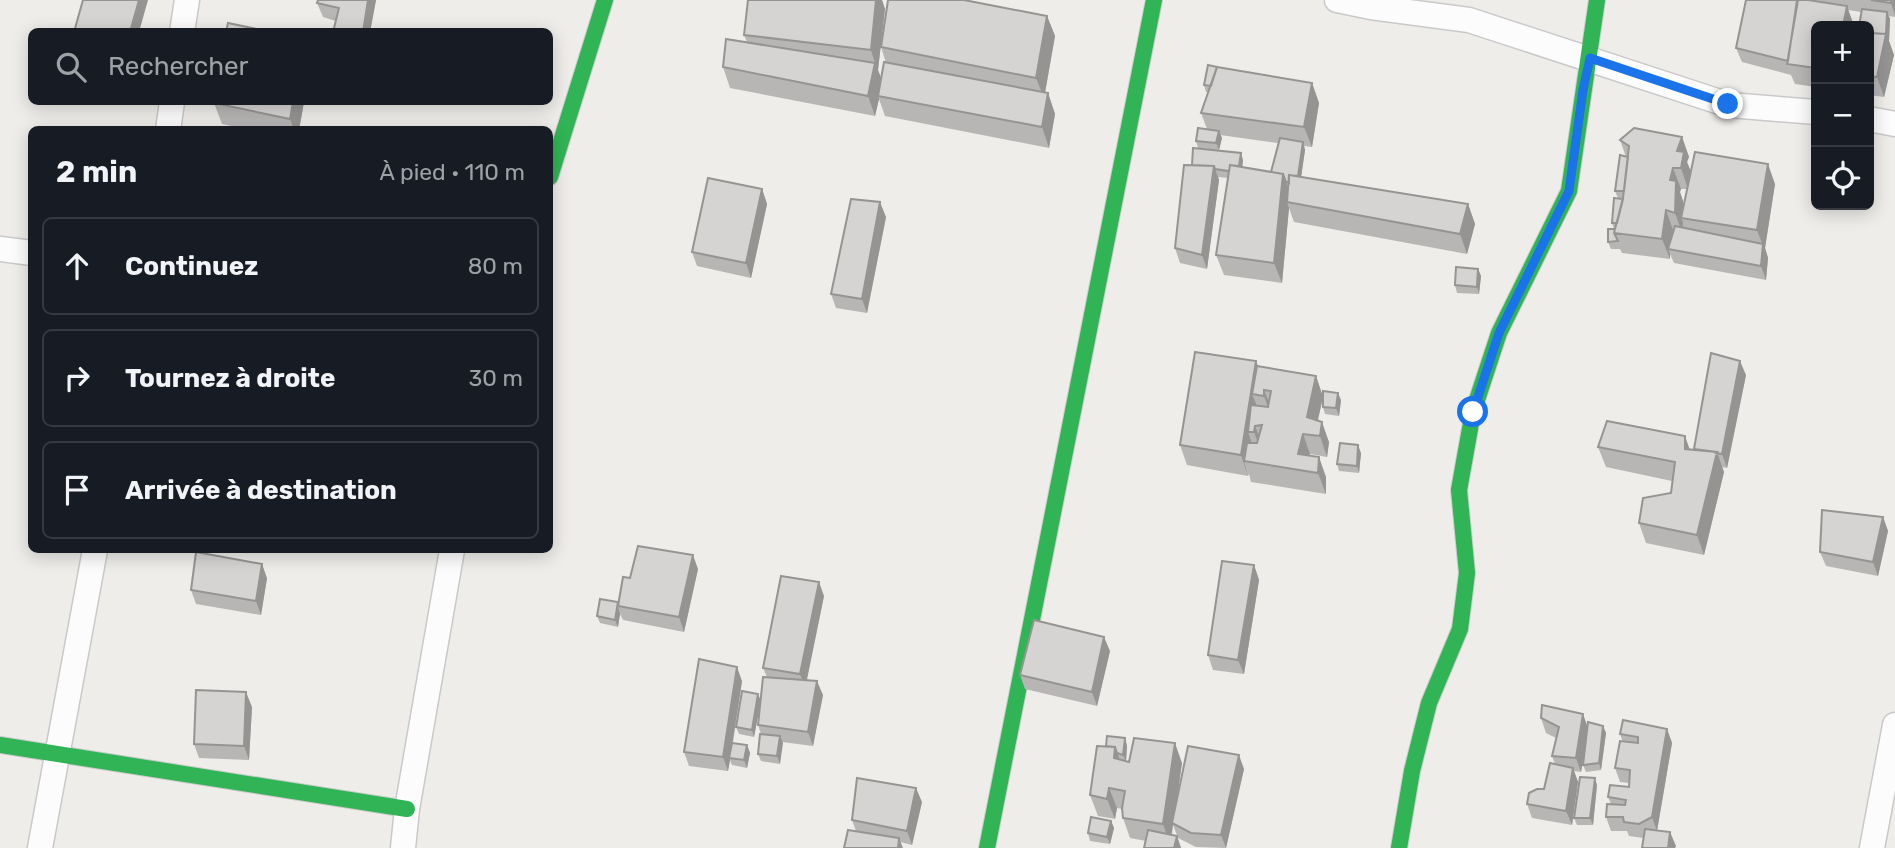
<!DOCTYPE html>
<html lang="fr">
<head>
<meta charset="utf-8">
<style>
  :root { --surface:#171b24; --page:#242831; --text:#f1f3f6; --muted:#9ea1a6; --line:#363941 }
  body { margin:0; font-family:Rubik,sans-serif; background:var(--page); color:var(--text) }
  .controls { position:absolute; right:21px; top:21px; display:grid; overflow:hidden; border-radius:10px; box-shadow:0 4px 18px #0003 }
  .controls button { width:63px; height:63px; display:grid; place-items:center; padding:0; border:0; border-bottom:2px solid var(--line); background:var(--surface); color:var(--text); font:35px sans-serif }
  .stop { position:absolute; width:21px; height:21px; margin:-16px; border:5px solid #1a73e8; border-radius:50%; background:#fff }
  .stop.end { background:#1a73e8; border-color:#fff; box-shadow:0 2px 7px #0008 }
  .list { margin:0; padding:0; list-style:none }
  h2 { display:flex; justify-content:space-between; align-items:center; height:91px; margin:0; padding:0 28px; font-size:30px }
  h2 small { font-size:23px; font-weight:400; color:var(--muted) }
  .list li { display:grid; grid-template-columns:46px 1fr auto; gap:21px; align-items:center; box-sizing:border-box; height:98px; margin:0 14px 14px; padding:0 14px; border:2px solid var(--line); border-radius:10px }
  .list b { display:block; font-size:26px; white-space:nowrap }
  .list em { font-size:23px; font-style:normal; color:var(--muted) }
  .icon { flex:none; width:38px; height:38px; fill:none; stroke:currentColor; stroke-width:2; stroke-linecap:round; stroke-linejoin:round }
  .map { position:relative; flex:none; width:1895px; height:848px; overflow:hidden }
  .search { position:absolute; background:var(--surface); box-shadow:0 4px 18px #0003; left:28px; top:28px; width:525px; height:77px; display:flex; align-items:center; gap:18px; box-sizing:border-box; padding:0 24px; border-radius:10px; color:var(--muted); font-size:26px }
  .panel { position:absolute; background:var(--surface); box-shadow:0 4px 18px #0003; left:28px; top:126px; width:525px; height:427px; border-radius:10px }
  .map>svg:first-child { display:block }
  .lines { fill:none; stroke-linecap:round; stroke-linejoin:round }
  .street-casing { stroke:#c9c9c9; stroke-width:27 }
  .fast-casing { stroke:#cbcbcb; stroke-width:18 }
  .street { stroke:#fcfcfc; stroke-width:24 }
  .fast { stroke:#30b455; stroke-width:16 }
  .wall { fill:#b7b6b5; fill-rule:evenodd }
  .shaded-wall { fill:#959493 }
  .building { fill:#d5d4d2; stroke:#959493; stroke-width:2 }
  .route { stroke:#1a73e8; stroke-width:9 }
</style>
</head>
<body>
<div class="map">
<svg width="1895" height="848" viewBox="0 0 1895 848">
  <rect width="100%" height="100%" fill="#eeedea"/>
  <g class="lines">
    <defs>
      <path id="street" d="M 1337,0 L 1371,7 L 1469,20 L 1729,105 L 1816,112
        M 182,32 L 187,0
        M 1869,119 L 1895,124
        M 168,130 L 172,102
        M 0,249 L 32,253
        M 40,848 L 95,550
        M 403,848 L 407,809 L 452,550
        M 1872,848 L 1895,725"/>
      <path id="fast" d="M 550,177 L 605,0
        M 0,745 L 407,809
        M 987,848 L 1154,0
        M 1399,848 L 1412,771 L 1429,703 L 1460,629 L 1467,573 L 1459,490 L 1473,412 L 1499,333 L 1569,191 L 1597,0"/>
    </defs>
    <use href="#street" class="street-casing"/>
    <use href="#fast" class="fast-casing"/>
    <use href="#street" class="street"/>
    <use href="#fast" class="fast"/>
  </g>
  <path class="wall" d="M 318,0 L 376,0 L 370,32 L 323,17 L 317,3 Z
    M 748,0 L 882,0 L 885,9 L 878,70 L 881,78 L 886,63 L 881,47 L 1047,16 L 1055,36 L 1045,93 L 1048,93 L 1055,114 L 1049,148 L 885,116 L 879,99 L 875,116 L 730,88 L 723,67 L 747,42 L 744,35 Z
    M 1746,0 L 1895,0 L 1895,17 L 1889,16 L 1890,19 L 1889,41 L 1894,55 L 1884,97 L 1869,95 L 1869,26 L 1861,12 L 1848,10 L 1854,26 L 1816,26 L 1816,87 L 1795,84 L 1791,75 L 1742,62 L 1736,48 Z
    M 1312,83 L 1319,103 L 1312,147 L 1304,146 L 1305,150 L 1301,177 L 1468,204 L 1475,224 L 1467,254 L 1294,222 L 1289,208 L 1282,283 L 1224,275 L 1216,255 L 1228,178 L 1218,177 L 1219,180 L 1207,269 L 1180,263 L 1175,248 L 1192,165 L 1243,160 L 1242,167 L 1271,172 L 1278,143 L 1220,135 L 1222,138 L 1219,150 L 1198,148 L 1196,141 L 1207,129 L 1201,113 L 1209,92 L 1206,92 L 1204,85 Z
    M 304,102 L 299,130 L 251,130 L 222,124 L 214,103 Z
    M 1682,137 L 1689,157 L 1687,162 L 1691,172 L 1775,184 L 1765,248 L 1768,258 L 1766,280 L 1674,263 L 1670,254 L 1670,259 L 1622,253 L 1620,249 L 1611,249 L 1608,242 L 1614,229 L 1612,223 L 1623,198 L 1618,198 L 1615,191 L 1626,157 L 1620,140 ZM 1681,189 L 1687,189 L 1683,210 L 1683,201 L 1680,192 Z
    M 762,189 L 767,204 L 751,278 L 697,266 L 692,252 Z
    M 886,217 L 867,313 L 836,308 L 831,294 Z
    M 1478,269 L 1481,276 L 1479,294 L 1457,293 L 1455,285 Z
    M 1256,361 L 1258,367 L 1316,376 L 1323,397 L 1318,420 L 1329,442 L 1327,457 L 1310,454 L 1310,455 L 1326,477 L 1326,494 L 1251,482 L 1249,474 L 1248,476 L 1187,465 L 1180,445 Z
    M 1746,375 L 1727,468 L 1722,467 L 1724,472 L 1704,555 L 1646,543 L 1639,523 L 1671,493 L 1672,481 L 1606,467 L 1598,447 L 1694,450 Z
    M 1341,400 L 1339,416 L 1325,414 L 1323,407 Z
    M 1361,453 L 1359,473 L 1339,471 L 1337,464 Z
    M 1883,517 L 1888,531 L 1878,576 L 1826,566 L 1820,552 Z
    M 1254,565 L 1259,580 L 1244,674 L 1213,670 L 1208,655 Z
    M 698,569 L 684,632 L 623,620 L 620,614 L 618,627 L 600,623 L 597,616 L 618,602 L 630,578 Z
    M 267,578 L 261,615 L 196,604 L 191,590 Z
    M 824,596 L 807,680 L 823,695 L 813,746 L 782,742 L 780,764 L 761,761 L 758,754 L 761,734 L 758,725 L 759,709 L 754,737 L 739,734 L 736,727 L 760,700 L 767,677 L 763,668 Z
    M 1110,651 L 1097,706 L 1025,689 L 1020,675 Z
    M 742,681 L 733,743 L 747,745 L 750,753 L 747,768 L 732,765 L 730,760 L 728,771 L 689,766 L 684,752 Z
    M 252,707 L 249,760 L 199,758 L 194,744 Z
    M 1541,718 L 1588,726 L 1603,726 L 1606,733 L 1601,770 L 1586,772 L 1583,765 L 1586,746 L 1581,772 L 1574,771 L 1578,782 L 1572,825 L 1532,818 L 1527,804 L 1544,789 L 1555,764 L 1552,756 L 1556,738 L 1546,733 Z
    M 1667,729 L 1672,743 L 1657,831 L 1670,832 L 1675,848 L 1642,848 L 1643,838 L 1629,836 L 1627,831 L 1611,831 L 1606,817 L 1611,804 L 1608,797 L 1629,787 L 1629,783 L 1620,782 L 1615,768 L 1623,742 L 1620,734 Z
    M 1125,738 L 1127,746 L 1126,761 L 1182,763 L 1176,807 L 1244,769 L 1226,848 L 1196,847 L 1178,838 L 1173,825 L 1172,835 L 1177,836 L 1181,848 L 1144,848 L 1146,841 L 1130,838 L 1123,818 L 1122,809 L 1117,808 L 1115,819 L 1098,816 L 1090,795 L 1106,746 Z
    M 1597,785 L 1593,825 L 1577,825 L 1574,818 Z
    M 922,802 L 912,845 L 856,831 L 852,820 Z
    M 1111,821 L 1114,828 L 1110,844 L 1090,841 L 1088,833 Z"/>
  <path class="shaded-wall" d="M 139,0 L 148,0 L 139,32 L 130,32 Z
    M 368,0 L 376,0 L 370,32 L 363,32 Z
    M 876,0 L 882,0 L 885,9 L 878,70 L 883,83 L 878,96 L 879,99 L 875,116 L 868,96 L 875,63 L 871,50 Z
    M 1891,0 L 1895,0 L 1895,15 L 1891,3 Z
    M 1847,6 L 1854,26 L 1843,26 Z
    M 1887,12 L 1890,19 L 1889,41 L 1894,55 L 1884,97 L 1877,77 Z
    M 1047,16 L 1055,36 L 1044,98 L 1036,78 Z
    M 1312,83 L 1319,103 L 1312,147 L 1304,127 Z
    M 1048,93 L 1055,114 L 1049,148 L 1042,127 Z
    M 293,102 L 304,102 L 299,130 L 294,130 L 290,119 Z
    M 1219,131 L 1222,138 L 1219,150 L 1216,143 Z
    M 1682,137 L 1689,157 L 1687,162 L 1691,172 L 1688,189 L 1681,168 L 1677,151 Z
    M 1303,142 L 1305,150 L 1299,192 L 1296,184 Z
    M 1241,153 L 1243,160 L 1241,180 L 1238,173 Z
    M 1768,164 L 1775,184 L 1765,248 L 1768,258 L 1766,280 L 1761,266 L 1763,246 L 1757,230 Z
    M 1214,166 L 1219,180 L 1207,269 L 1202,255 Z
    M 1673,168 L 1681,189 L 1680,192 L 1683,201 L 1683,218 L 1681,218 L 1683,222 L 1682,233 L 1675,213 L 1670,180 Z
    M 1283,174 L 1290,194 L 1287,202 L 1289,208 L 1282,283 L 1274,263 Z
    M 762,189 L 767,204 L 751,278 L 746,263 Z
    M 880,202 L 886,217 L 867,313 L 862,299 Z
    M 1468,204 L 1475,224 L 1467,254 L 1460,234 Z
    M 1666,210 L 1673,230 L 1668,249 L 1670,254 L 1670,259 L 1662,239 Z
    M 1478,269 L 1481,276 L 1479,294 L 1477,287 Z
    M 1256,361 L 1264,381 L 1252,394 L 1259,411 L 1255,426 L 1263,446 L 1262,453 L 1254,432 L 1248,432 L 1253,447 L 1244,461 L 1248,476 L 1241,455 Z
    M 1740,361 L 1746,375 L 1727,468 L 1722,454 Z
    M 1316,376 L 1323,397 L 1314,437 L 1307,417 Z
    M 1264,390 L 1272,410 L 1271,416 L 1264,396 Z
    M 1338,393 L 1341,400 L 1339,416 L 1336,408 Z
    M 1322,422 L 1329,442 L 1327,457 L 1320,436 Z
    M 1303,434 L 1310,454 L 1306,471 L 1298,454 Z
    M 1685,436 L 1692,456 L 1685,449 Z
    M 1358,445 L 1361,453 L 1359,473 L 1357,466 Z
    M 1717,452 L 1724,472 L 1704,555 L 1697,535 Z
    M 1319,457 L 1326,477 L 1326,494 L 1318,473 Z
    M 1883,517 L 1888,531 L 1878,576 L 1873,562 Z
    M 693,555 L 698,569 L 684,632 L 679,617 Z
    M 262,564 L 267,578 L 261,615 L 256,601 Z
    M 1254,565 L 1259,580 L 1244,674 L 1238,660 Z
    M 819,582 L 824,596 L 805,688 L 800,674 Z
    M 618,606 L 620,614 L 618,627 L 615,620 Z
    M 1104,637 L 1110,651 L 1097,706 L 1092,692 Z
    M 737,667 L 742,681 L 730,758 L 729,758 L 730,760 L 728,771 L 723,757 Z
    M 817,681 L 823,695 L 813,746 L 808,732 Z
    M 246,692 L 252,707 L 249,760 L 244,746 Z
    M 758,694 L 761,701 L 754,737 L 752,730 Z
    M 1583,714 L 1588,728 L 1581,772 L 1576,758 Z
    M 1603,726 L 1606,733 L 1601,770 L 1599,763 Z
    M 1667,729 L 1672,743 L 1657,831 L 1652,817 Z
    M 780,736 L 783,743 L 780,764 L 777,756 Z
    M 1125,738 L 1127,746 L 1126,762 L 1123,755 Z
    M 1175,743 L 1182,763 L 1170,844 L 1163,824 Z
    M 747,745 L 750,753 L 747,768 L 744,760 Z
    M 1115,747 L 1123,768 L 1114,758 Z
    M 1239,755 L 1244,769 L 1226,848 L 1221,835 Z
    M 1573,768 L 1578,782 L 1572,825 L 1566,811 Z
    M 1595,778 L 1597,785 L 1593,825 L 1590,818 Z
    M 916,788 L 922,802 L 912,845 L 907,831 Z
    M 1109,788 L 1117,808 L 1115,819 L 1107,799 Z
    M 1111,821 L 1114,828 L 1110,844 L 1107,837 Z
    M 1670,832 L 1676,846 L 1675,848 L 1668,848 Z
    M 1177,836 L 1181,848 L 1174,848 Z
    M 899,838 L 903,848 L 898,848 Z"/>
  <path class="building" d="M 83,0 L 139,0 L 130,32 L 74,32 Z
    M 318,0 L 368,0 L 363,32 L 333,32 L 339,8 L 317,3 Z
    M 748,0 L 876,0 L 871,50 L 744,35 Z
    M 888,0 L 964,0 L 1047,16 L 1036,78 L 881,47 Z
    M 1746,0 L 1797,0 L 1788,61 L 1736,48 Z
    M 1798,0 L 1808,0 L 1847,6 L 1843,26 L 1816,26 L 1816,68 L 1787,64 Z
    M 1871,0 L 1891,0 L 1891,3 Z
    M 1862,9 L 1887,12 L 1886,34 L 1869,33 L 1869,26 L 1859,26 Z
    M 228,23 L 271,32 L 226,32 Z
    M 1869,33 L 1886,34 L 1877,77 L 1869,76 Z
    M 726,39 L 875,63 L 868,96 L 723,67 Z
    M 884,62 L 1048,93 L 1042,127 L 878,96 Z
    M 1208,65 L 1217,67 L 1211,86 L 1204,85 Z
    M 1217,67 L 1312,83 L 1304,127 L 1201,113 Z
    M 215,102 L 293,102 L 290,119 L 214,103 Z
    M 1198,128 L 1219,131 L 1216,143 L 1196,141 Z
    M 1634,128 L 1682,137 L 1677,151 L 1684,152 L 1681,168 L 1673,168 L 1670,180 L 1676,181 L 1675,213 L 1666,210 L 1662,239 L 1614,233 L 1623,198 L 1629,146 L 1620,140 Z
    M 1280,138 L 1303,142 L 1298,176 L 1289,175 L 1289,183 L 1286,182 L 1283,174 L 1271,172 Z
    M 1193,148 L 1241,153 L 1239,166 L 1230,165 L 1229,171 L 1215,169 L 1214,166 L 1192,165 Z
    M 1695,152 L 1768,164 L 1757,230 L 1681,218 Z
    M 1620,155 L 1628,157 L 1624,191 L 1615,191 Z
    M 1184,165 L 1214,166 L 1202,255 L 1175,248 Z
    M 1230,165 L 1283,174 L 1274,263 L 1216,255 Z
    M 1289,175 L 1468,204 L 1460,234 L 1287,202 Z
    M 708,178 L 762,189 L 746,263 L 692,252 Z
    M 1614,198 L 1623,199 L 1617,223 L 1612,223 Z
    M 851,199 L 880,202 L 862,299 L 831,294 Z
    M 1675,226 L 1763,244 L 1761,266 L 1668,249 Z
    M 1608,229 L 1615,229 L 1614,233 L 1618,241 L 1608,242 Z
    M 1456,267 L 1478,269 L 1477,287 L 1455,285 Z
    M 1195,352 L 1256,361 L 1241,455 L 1180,445 Z
    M 1711,353 L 1740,361 L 1722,454 L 1716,453 L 1717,452 L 1694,449 Z
    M 1257,366 L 1316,376 L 1307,417 L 1322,422 L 1320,436 L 1303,434 L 1298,454 L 1319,457 L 1318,473 L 1244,461 L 1247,443 L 1257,443 L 1262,425 L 1255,426 L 1254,432 L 1248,432 L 1251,405 L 1268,407 L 1271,391 L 1264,390 L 1264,396 L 1252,394 Z
    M 1323,391 L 1338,393 L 1336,408 L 1323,407 Z
    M 1607,421 L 1685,436 L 1685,449 L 1717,452 L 1697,535 L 1639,523 L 1643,498 L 1671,493 L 1675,462 L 1598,447 Z
    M 1340,443 L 1358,445 L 1357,466 L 1337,464 Z
    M 1822,510 L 1883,517 L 1873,562 L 1820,552 Z
    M 638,546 L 693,555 L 679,617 L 618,606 L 623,577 L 630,578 Z
    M 196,552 L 262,564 L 256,601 L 191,590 Z
    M 1222,561 L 1254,565 L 1238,660 L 1208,655 Z
    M 781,576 L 819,582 L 800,674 L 763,668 Z
    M 600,599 L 618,602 L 615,620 L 597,616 Z
    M 1034,620 L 1104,637 L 1092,692 L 1020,675 Z
    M 699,659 L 737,667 L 723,757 L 684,752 Z
    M 763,677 L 817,681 L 808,732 L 758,725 Z
    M 196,690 L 246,692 L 244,746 L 194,744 Z
    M 742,691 L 758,694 L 752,730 L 736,727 Z
    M 1542,705 L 1583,714 L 1576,758 L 1552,756 L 1559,727 L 1541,718 Z
    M 1623,720 L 1667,729 L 1652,817 L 1639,824 L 1624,822 L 1623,817 L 1606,817 L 1607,804 L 1625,805 L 1626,800 L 1608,797 L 1610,785 L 1629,787 L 1630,770 L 1615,768 L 1620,741 L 1638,743 L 1638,737 L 1620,734 Z
    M 1588,722 L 1603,726 L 1599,763 L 1583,765 Z
    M 760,734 L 780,736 L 777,756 L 758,754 Z
    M 1107,736 L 1125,738 L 1123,755 L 1117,753 L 1115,747 L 1106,746 Z
    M 1134,738 L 1175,743 L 1163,824 L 1123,818 L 1122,808 L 1125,791 L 1109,788 L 1107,799 L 1090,795 L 1097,746 L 1115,747 L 1114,758 L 1129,762 Z
    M 732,743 L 747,745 L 744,760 L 729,758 Z
    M 1188,746 L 1239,755 L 1221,835 L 1191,833 L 1172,823 Z
    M 1550,763 L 1573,768 L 1566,811 L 1527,804 L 1529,793 L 1537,789 L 1544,789 Z
    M 1580,777 L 1595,778 L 1590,818 L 1574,818 Z
    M 857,778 L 916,788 L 907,831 L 852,820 Z
    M 1091,817 L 1111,821 L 1107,837 L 1088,833 Z
    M 1645,829 L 1670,832 L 1668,848 L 1642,848 Z
    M 848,830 L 899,838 L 898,848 L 844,848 Z
    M 1148,830 L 1177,836 L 1174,848 L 1144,848 Z"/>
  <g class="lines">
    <path class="route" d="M 1473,412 L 1499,333 L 1569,191 L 1583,90 L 1590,58 L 1728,104"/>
  </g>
</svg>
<div class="controls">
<button>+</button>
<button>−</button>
<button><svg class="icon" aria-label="locate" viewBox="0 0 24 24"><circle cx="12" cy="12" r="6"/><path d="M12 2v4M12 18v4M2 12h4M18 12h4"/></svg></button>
</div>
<div class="stop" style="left:1473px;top:412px"></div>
<div class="stop end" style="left:1728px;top:104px"></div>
<div class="search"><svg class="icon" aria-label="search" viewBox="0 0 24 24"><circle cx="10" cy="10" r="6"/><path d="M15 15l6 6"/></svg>Rechercher</div>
<section class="panel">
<h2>2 min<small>À pied · 110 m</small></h2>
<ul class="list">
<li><svg class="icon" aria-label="ahead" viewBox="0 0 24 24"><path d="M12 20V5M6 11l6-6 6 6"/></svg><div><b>Continuez</b></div><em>80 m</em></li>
<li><svg class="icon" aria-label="right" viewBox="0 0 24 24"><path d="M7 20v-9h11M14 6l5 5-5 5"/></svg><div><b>Tournez à droite</b></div><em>30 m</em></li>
<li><svg class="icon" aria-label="arrive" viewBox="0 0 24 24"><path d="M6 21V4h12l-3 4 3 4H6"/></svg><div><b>Arrivée à destination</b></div></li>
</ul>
</section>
</div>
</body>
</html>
